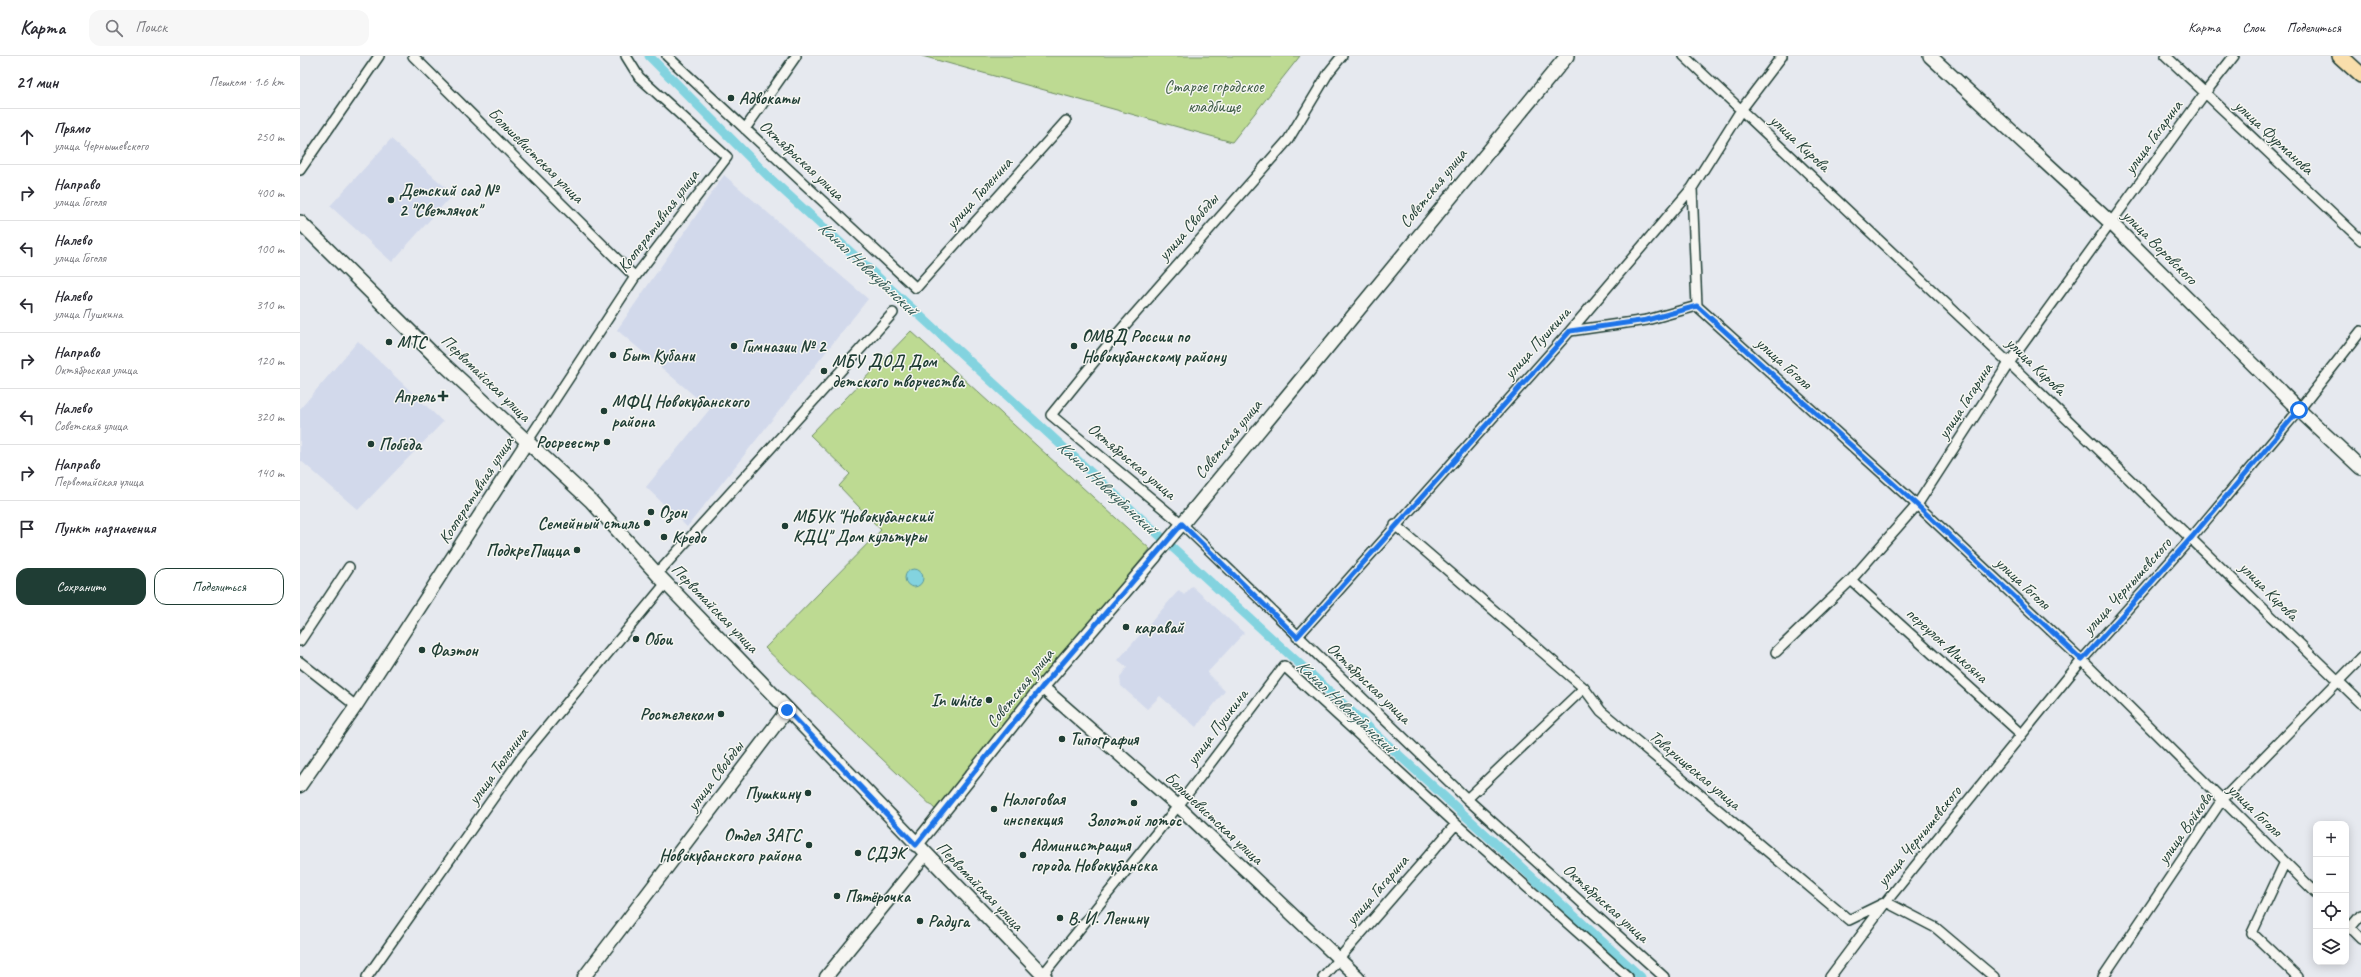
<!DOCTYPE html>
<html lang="ru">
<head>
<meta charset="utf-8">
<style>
  :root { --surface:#fff; --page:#f7f7f7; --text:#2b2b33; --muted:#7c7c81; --line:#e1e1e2; --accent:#1f3d34 }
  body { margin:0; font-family:Caveat,sans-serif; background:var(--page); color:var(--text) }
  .controls { position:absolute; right:12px; bottom:12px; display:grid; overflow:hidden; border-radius:8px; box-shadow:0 2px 10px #0003 }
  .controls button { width:36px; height:36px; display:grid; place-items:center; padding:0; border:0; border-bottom:1px solid var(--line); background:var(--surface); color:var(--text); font:20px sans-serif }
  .stop { position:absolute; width:12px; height:12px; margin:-9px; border:3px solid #1a73e8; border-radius:50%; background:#fff }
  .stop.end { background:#1a73e8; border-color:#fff; box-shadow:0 1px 4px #0008 }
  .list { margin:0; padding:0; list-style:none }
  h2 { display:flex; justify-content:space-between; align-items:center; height:52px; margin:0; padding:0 16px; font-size:17px }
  h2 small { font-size:13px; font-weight:400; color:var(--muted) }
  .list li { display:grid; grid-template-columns:26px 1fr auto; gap:12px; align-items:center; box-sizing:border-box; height:56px; padding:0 16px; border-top:1px solid var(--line) }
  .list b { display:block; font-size:15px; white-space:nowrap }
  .list p { margin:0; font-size:13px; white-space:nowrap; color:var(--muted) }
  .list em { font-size:13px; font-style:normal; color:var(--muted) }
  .actions { display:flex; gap:8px; padding:12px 16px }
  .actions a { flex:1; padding:9px 0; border:1px solid var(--accent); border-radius:12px; text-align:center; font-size:14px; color:var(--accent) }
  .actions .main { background:var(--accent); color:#fff }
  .icon { flex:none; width:22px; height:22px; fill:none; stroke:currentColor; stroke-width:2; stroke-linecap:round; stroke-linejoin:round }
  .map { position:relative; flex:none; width:2061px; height:921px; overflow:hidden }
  header { display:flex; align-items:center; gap:24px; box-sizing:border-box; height:56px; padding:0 20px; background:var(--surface); border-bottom:1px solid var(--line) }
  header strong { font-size:19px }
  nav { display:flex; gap:22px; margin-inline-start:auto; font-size:14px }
  .search { width:280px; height:36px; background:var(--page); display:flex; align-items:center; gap:10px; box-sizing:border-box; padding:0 14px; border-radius:12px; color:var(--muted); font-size:15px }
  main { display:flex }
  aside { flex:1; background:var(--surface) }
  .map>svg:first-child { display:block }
  .built { fill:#d2d9eb }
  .green { fill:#bdda92; stroke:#6e8c63 }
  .water { fill:#83d3df; stroke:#5b979b }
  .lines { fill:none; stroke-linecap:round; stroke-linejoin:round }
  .canal { stroke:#83d3df; stroke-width:9 }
  .minor-casing { stroke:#1f3d34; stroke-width:12 }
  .tertiary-casing { stroke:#1f3d34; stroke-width:15 }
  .secondary-casing { stroke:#1f3d34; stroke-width:16 }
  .primary-casing { stroke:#1f3d34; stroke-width:18 }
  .minor { stroke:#f6f6f2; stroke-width:9 }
  .tertiary { stroke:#f6f6f2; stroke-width:12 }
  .secondary { stroke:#f6f6f2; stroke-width:13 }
  .primary { stroke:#f9deab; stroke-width:15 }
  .route { stroke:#1a73e8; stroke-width:5 }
  .poi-dot { fill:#1f3d34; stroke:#f6f6f2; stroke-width:1.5 }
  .labels { text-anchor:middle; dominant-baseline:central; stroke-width:3; stroke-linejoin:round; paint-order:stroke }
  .park-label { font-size:17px; fill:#3f5c47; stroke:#f6f6f2 }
  .poi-label { font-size:17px; font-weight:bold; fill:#1f3d34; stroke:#f6f6f2; text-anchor:start }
  .street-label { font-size:17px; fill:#1f3d34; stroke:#f6f6f2 }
  .water-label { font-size:18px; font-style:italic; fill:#335b56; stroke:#f6f6f2 }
</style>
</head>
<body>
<header>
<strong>Карта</strong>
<div class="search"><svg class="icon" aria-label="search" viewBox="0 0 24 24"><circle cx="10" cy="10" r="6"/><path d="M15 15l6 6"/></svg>Поиск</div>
<nav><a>Карта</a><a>Слои</a><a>Поделиться</a></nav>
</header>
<main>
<aside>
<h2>21 мин<small>Пешком · 1.6 km</small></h2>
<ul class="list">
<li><svg class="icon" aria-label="ahead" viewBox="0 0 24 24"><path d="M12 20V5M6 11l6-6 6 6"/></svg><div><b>Прямо</b><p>улица Чернышевского</p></div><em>250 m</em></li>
<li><svg class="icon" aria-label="right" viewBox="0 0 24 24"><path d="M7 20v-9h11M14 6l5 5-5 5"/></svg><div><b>Направо</b><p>улица Гоголя</p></div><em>400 m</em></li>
<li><svg class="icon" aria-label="left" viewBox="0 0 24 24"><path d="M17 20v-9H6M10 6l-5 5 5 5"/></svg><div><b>Налево</b><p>улица Гоголя</p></div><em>100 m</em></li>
<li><svg class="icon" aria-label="left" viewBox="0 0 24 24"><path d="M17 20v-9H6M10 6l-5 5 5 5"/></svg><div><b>Налево</b><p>улица Пушкина</p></div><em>310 m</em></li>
<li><svg class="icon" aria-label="right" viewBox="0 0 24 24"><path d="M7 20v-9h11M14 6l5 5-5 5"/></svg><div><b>Направо</b><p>Октябрьская улица</p></div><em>120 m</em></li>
<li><svg class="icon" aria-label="left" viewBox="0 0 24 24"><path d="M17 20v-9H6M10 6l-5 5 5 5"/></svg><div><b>Налево</b><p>Советская улица</p></div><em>320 m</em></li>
<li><svg class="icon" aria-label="right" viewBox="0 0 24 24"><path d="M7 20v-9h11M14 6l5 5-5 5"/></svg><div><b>Направо</b><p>Первомайская улица</p></div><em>140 m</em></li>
<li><svg class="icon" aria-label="arrive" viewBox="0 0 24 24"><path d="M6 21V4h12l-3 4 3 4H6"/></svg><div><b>Пункт назначения</b></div></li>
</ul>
<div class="actions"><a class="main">Сохранить</a><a>Поделиться</a></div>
</aside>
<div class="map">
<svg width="2061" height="921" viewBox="0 0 2061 921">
  <rect width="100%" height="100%" fill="#e6e9ef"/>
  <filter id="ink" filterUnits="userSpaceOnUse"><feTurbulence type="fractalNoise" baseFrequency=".025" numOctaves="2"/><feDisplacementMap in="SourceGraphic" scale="8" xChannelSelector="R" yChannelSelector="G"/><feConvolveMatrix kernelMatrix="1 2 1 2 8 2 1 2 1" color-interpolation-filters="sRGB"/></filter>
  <g filter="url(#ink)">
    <path class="built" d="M 91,83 L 153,138 L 92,206 L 30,150 Z
      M 424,119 L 568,243 L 387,471 L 346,431 L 410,353 L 317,274 Z
      M 58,285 L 143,366 L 58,454 L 0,404 L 0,353 Z
      M 892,530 L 944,577 L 907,617 L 925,635 L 896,671 L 860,640 L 847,653 L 821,630 L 820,621 L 827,611 L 818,604 L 879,534 L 884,539 Z"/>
    <path class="green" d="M 622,0 L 1000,0 L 932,86 Z
      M 611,275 L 850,493 L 637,755 L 465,592 L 581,474 L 539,430 L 550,418 L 510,379 Z"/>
    <path class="water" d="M605 522a9 9 0 1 1 18 0a9 9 0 1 1-18 0Z"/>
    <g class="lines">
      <path class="canal" d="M 349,0 L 471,123 L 1341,921"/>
      <defs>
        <path id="minor" d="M 113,0 L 335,221
          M 367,0 L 616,232 L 766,65
          M 1042,0 L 1029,16 L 988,84 L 811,285 L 751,359 L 882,468 L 1167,743 L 1364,921
          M 1384,0 L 1709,307 L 2061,647
          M 1866,0 L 2061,184
          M 445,73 L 496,0
          M 0,114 L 79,0
          M 1392,132 L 1397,250
          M 1270,275 L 1347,264 L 1397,250 L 1617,449 L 1782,604 L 2016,837
          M 227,386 L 335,221 L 427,101 L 339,21 L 326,0
          M 1095,469 L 1284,632 L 1301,655 L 1549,864 L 1586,846 L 1636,872 L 1694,921
          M 357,518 L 593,257
          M 1551,524 L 1721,678
          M 997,581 L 1270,275 L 1392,132 L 1441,54 L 1482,0
          M 0,585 L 49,511
          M 1476,596 L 1551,524 L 1617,449 L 1709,307 L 1905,37 L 1934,0
          M 0,606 L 56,650
          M 1167,743 L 1284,632
          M 1985,806 L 1952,877 L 1998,921
          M 2046,868 L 2061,883
          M 2050,872 L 2061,859
          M 67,921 L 222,701 L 366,527
          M 741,921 L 878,750 L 984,610 L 1156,768 L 1328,921
          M 1023,921 L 1156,768
          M 1530,921 L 1586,846 L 1782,604 L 1892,481 L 1999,354 L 2061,275
          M 1803,921 L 1922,744 L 2061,602"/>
        <path id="tertiary" d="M 855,500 L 882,468
          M 742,631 L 878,750 L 1058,921
          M 0,730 L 56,650 L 227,386
          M 284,921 L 487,654
          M 526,921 L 625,799"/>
        <path id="secondary" d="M 1630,0 L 1811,167 L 1999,354 L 2061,412
          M 0,166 L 135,300 L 291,445 L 357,518 L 745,921
          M 882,468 L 1267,0
          M 616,789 L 742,631 L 855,500"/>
        <path id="primary" d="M 2040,0 L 2061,19"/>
      </defs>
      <use href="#minor" class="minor-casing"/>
      <use href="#tertiary" class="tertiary-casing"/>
      <use href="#secondary" class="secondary-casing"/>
      <use href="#primary" class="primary-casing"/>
      <use href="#minor" class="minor"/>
      <use href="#tertiary" class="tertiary"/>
      <use href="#secondary" class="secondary"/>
      <use href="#primary" class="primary"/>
    </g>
  </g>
  <g class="lines" filter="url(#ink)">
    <path class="route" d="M 487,654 L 616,789 L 742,631 L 882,468 L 997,581 L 1270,275 L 1347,264 L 1397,250 L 1617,449 L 1782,604 L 1892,481 L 1999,354"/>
  </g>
  <g class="poi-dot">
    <circle cx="431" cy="42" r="4"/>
    <circle cx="91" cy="144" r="4"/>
    <circle cx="89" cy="286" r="4"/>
    <circle cx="434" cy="290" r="4"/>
    <circle cx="774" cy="290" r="4"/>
    <circle cx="313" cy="299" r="4"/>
    <circle cx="524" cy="315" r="4"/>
    <path d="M141 334h4v4h4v4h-4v4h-4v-4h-4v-4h4z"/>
    <circle cx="304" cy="355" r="4"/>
    <circle cx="307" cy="386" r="4"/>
    <circle cx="71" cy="388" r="4"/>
    <circle cx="351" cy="456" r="4"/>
    <circle cx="347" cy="467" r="4"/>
    <circle cx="485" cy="470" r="4"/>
    <circle cx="364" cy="481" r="4"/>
    <circle cx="277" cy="494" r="4"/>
    <circle cx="826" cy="571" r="4"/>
    <circle cx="336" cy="583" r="4"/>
    <circle cx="122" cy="594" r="4"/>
    <circle cx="689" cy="644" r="4"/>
    <circle cx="421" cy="658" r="4"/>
    <circle cx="762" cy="683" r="4"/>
    <circle cx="508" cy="737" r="4"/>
    <circle cx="834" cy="747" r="4"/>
    <circle cx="694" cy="753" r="4"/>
    <circle cx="509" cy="789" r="4"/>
    <circle cx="558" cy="797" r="4"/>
    <circle cx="723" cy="799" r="4"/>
    <circle cx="537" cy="840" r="4"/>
    <circle cx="760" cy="862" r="4"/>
    <circle cx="620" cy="865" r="4"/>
  </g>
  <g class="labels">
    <g class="park-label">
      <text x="914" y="30">Старое городское<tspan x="914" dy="20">кладбище</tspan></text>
    </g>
    <g class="poi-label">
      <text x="439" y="42">Адвокаты</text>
      <text x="99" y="134">Детский сад №<tspan x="99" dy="20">2 "Светлячок"</tspan></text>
      <text x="782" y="280">ОМВД России по<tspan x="782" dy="20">Новокубанскому району</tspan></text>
      <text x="97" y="286">МТС</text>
      <text x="442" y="290">Гимназии № 2</text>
      <text x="321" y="299">Быт Кубани</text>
      <text x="532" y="305">МБУ ДОД Дом<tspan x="532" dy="20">детского творчества</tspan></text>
      <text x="135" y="340" text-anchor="end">Апрель</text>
      <text x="312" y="345">МФЦ Новокубанского<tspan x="312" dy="20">района</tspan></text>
      <text x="299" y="386" text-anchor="end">Росреестр</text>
      <text x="79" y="388">Победа</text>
      <text x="359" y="456">Озон</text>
      <text x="493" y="460">МБУК "Новокубанский<tspan x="493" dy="20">КДЦ" Дом культуры</tspan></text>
      <text x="339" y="467" text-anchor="end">Семейный стиль</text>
      <text x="372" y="481">Кредо</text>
      <text x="269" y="494" text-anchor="end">ПодкреПицца</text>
      <text x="834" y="571">каравай</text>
      <text x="344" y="583">Обои</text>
      <text x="130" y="594">Фаэтон</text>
      <text x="681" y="644" text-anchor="end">In white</text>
      <text x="413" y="658" text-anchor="end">Ростелеком</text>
      <text x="770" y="683">Типография</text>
      <text x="500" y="737" text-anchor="end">Пушкину</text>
      <text x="702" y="743">Налоговая<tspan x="702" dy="20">инспекция</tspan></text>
      <text x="834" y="764" text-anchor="middle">Золотой лотос</text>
      <text x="501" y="779" text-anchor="end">Отдел ЗАГС<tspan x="501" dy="20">Новокубанского района</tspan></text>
      <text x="731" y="789">Администрация<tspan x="731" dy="20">города Новокубанска</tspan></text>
      <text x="566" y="797">СДЭК</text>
      <text x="545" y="840">Пятёрочка</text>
      <text x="768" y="862">В. И. Ленину</text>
      <text x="628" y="865">Радуга</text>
    </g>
    <g class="street-label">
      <text transform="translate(1853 81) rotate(-54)">улица Гагарина</text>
      <text transform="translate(1974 81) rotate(43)">улица Фурманова</text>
      <text transform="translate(1500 87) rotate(43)">улица Кирова</text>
      <text transform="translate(236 99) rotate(45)">Большевистская улица</text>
      <text transform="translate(502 104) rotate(43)">Октябрьская улица</text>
      <text transform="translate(1133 132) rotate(-51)">Советская улица</text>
      <text transform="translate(679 137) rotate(-48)">улица Тюленина</text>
      <text transform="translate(358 165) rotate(-53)">Кооперативная улица</text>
      <text transform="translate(888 171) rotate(-49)">улица Свободы</text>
      <text transform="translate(1860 191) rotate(45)">улица Воровского</text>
      <text transform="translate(1237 287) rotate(-48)">улица Пушкина</text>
      <text transform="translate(1484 307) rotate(42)">улица Гоголя</text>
      <text transform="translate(1736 310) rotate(44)">улица Кирова</text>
      <text transform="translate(186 322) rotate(44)">Первомайская улица</text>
      <text transform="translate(1665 345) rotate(-57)">улица Гагарина</text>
      <text transform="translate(928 383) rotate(-51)">Советская улица</text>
      <text transform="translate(832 405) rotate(40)">Октябрьская улица</text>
      <text transform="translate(176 434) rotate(-57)">Кооперативная улица</text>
      <text transform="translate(1723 527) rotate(43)">улица Гоголя</text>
      <text transform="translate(1827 530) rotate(-48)">улица Чернышевского</text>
      <text transform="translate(1969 535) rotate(45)">улица Кирова</text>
      <text transform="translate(415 552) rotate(46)">Первомайская улица</text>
      <text transform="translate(1647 589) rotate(42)">переулок Микояна</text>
      <text transform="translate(1069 627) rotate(44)">Октябрьская улица</text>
      <text transform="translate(720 632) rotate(-51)">Советская улица</text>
      <text transform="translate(917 671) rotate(-53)">улица Пушкина</text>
      <text transform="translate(198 710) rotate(-54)">улица Тюленина</text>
      <text transform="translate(1395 714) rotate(40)">Товарищеская улица</text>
      <text transform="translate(415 720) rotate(-53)">улица Свободы</text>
      <text transform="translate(1955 754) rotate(44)">улица Гоголя</text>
      <text transform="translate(914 762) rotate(43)">Большевистская улица</text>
      <text transform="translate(1885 772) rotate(-55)">улица Войкова</text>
      <text transform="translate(1619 780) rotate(-51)">улица Чернышевского</text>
      <text transform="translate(680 830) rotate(46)">Первомайская улица</text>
      <text transform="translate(1077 834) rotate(-49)">улица Гагарина</text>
      <text transform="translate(1306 847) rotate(42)">Октябрьская улица</text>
    </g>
    <g class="water-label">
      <text transform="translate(568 212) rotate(43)">Канал Новокубанский</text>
      <text transform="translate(807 431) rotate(43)">Канал Новокубанский</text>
      <text transform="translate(1046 650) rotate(43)">Канал Новокубанский</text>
    </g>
  </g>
</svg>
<div class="controls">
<button>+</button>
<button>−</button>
<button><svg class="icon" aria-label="locate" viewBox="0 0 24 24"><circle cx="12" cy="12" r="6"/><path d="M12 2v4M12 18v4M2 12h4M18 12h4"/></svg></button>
<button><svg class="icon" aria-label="layers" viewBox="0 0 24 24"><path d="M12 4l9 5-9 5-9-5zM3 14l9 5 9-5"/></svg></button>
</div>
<div class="stop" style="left:1999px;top:354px"></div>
<div class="stop end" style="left:487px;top:654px"></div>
</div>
</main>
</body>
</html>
